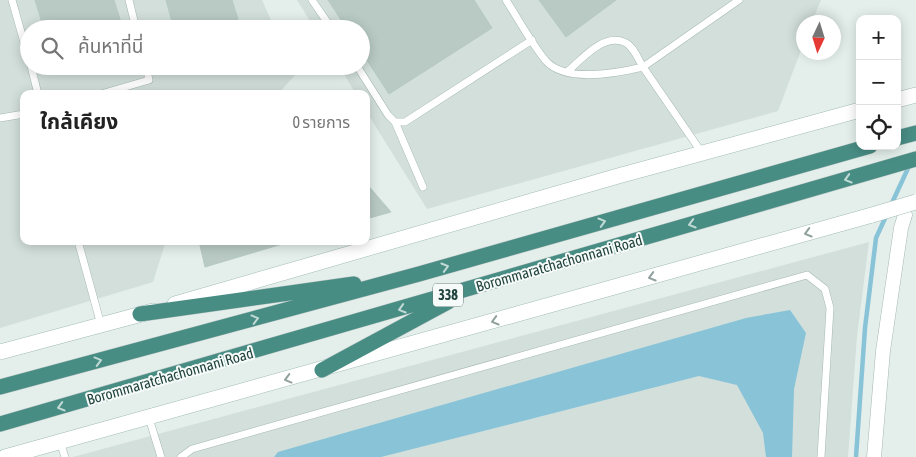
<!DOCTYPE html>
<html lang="th">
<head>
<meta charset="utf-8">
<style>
  :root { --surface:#fff; --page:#f2f2f2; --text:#222; --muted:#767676; --line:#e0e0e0 }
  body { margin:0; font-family:"Asap Condensed","Noto Sans Thai",sans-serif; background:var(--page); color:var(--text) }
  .controls { position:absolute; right:15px; top:15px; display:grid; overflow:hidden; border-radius:10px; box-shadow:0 2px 12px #0003 }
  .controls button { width:45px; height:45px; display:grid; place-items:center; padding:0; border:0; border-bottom:1px solid var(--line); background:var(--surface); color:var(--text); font:25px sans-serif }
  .compass { position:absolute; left:796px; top:15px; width:45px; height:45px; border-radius:50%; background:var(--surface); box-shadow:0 2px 12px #0003; rotate:184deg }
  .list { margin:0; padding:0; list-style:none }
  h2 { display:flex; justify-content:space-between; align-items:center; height:65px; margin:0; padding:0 20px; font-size:21px }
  h2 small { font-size:16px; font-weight:400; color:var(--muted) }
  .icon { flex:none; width:28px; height:28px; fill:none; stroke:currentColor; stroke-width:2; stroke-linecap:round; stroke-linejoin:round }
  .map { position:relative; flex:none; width:916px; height:457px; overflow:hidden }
  .search { position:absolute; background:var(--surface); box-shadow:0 2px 12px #0003; left:20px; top:20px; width:350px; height:55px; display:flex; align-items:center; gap:12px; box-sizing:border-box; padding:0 18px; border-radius:28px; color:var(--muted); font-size:19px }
  .panel { position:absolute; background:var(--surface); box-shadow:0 2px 12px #0003; left:20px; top:90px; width:350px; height:155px; border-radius:10px }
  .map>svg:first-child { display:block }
  .built { fill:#d2dfdb }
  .water { fill:#88c3d8 }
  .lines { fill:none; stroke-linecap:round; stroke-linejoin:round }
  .stream { stroke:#88c3d8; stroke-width:4.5 }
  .building { fill:#b9cac5; stroke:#b6c9c3 }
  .service-casing { stroke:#a6b8b3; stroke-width:8 }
  .minor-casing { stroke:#a6b8b3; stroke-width:15 }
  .secondary-casing { stroke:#a1bcb5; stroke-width:16 }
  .trunk-casing { stroke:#c1cac9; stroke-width:16 }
  .service { stroke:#fff; stroke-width:7 }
  .minor { stroke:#fff; stroke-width:14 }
  .secondary { stroke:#fff; stroke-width:15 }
  .trunk { stroke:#488d84; stroke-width:15 }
  .secondary-bridge-casing { stroke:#a1bcb5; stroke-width:16; stroke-linecap:butt }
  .secondary-bridge { stroke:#fff; stroke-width:15 }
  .oneway { stroke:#c2dad6 }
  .oneway2 { stroke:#90a19e }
  .labels { text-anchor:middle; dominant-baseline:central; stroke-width:4; stroke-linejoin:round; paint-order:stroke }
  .shield { fill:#f6fbf9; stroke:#617a75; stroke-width:1 }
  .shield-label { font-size:14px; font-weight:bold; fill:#21433d }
  .street-label { font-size:15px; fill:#21433d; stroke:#f6fbf9 }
</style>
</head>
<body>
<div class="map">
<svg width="916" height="457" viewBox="0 0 916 457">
  <rect width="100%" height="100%" fill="#e4efeb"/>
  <path class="built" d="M 0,0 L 262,0 L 275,29 L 29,29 L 29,66 L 291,66 L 295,75 L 278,94 L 24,94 L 24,241 L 166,241 L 153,282 L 0,328 Z
    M 297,0 L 821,0 L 812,22 L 804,22 L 803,45 L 778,111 L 427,209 L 366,111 L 366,94 L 356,94 L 339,66 L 361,66 L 361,29 L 315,29 Z
    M 869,242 L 857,336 L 848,457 L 73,457 Z"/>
  <path class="water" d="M 790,310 L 806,333 L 794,389 L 792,457 L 766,457 L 763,433 L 737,385 L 699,376 L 381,457 L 274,457 L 278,452 L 746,318 Z"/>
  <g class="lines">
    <path class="stream" d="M 891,205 L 910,164
      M 856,457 L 865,328 L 876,238 L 887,214"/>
  </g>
  <path class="building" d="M 35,0 L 114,0 L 123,29 L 44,29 Z
    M 166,0 L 232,0 L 238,19 L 202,29 L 174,29 Z
    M 328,0 L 474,0 L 492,28 L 389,94 L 361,51 L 361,29 L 347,29 Z
    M 539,0 L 616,0 L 566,37 Z
    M 366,183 L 391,212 L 366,219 Z
    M 199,241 L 281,241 L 282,244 L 205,267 Z"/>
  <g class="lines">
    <defs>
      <path id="service" d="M 12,0 L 29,60
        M 129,0 L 136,29
        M 312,0 L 332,29
        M 506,0 C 519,20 531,43 546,61 C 566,83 618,73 643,67 L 702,153
        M 31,66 L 38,94
        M 357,66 L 388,115 L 395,122 L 405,122 L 532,40
        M 567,72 C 581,60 603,33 624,42 C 633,45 638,59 643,67 L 739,0
        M 101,94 L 149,80 L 146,66
        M 0,118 L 24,114
        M 395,122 L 423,187
        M 78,241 L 101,325
        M 149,418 L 161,457
        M 60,442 L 65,457
        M 181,457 L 192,449 L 807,275 L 825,289 L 830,308 L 821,457"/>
      <path id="minor" d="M 874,457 L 883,351 L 901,228 L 905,215"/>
      <path id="secondary" d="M 897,100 L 916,95
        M 175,304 L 618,176 L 860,110
        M 0,352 L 153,311
        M 5,457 L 872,215"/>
      <path id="trunk" d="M 897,138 L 916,133
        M 140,314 L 354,284
        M 322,370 L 448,302
        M 0,387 L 419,274 L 870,146
        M 0,424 L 916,159"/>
    </defs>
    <use href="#service" class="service-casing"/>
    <use href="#minor" class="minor-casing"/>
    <use href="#secondary" class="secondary-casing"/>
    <use href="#trunk" class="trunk-casing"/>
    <use href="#service" class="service"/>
    <use href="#minor" class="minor"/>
    <use href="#secondary" class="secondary"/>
    <use href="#trunk" class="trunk"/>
    <defs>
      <path id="secondary-bridge" d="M 872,215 L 916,202"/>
    </defs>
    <use href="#secondary-bridge" class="secondary-bridge-casing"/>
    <use href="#secondary-bridge" class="secondary-bridge"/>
  </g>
  <defs><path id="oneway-chevron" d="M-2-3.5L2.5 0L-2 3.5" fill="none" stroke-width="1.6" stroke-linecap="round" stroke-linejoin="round" transform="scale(1.25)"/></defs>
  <g class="oneway">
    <use href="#oneway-chevron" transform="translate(848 179) rotate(164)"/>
    <use href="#oneway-chevron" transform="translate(602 222) rotate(-16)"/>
    <use href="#oneway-chevron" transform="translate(692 224) rotate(164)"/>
    <use href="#oneway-chevron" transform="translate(445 267) rotate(-16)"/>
    <use href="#oneway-chevron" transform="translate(402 309) rotate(163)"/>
    <use href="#oneway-chevron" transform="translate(255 319) rotate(-15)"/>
    <use href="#oneway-chevron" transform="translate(98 361) rotate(-15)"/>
    <use href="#oneway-chevron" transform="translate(61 407) rotate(164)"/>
  </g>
  <g class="oneway2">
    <use href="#oneway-chevron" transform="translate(808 233) rotate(164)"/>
    <use href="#oneway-chevron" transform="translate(652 277) rotate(164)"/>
    <use href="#oneway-chevron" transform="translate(495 321) rotate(164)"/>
    <use href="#oneway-chevron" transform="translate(288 379) rotate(165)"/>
  </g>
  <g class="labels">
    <rect class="shield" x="433" y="283.5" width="30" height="23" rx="4"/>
    <g class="shield-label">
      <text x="448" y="295">338</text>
    </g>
    <g class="street-label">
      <text transform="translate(559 263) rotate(-16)">Borommaratchachonnani Road</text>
      <text transform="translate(170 376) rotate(-16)">Borommaratchachonnani Road</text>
    </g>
  </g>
</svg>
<div class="controls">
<button>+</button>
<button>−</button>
<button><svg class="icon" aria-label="locate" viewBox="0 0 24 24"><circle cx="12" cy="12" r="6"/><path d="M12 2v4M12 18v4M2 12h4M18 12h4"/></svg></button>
</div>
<svg class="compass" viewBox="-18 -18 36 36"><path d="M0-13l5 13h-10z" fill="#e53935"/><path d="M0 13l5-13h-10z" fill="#767676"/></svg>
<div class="search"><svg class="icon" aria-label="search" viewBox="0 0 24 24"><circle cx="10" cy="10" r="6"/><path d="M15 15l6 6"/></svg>ค้นหาที่นี่</div>
<section class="panel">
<h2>ใกล้เคียง<small>0 รายการ</small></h2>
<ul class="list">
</ul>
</section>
</div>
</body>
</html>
